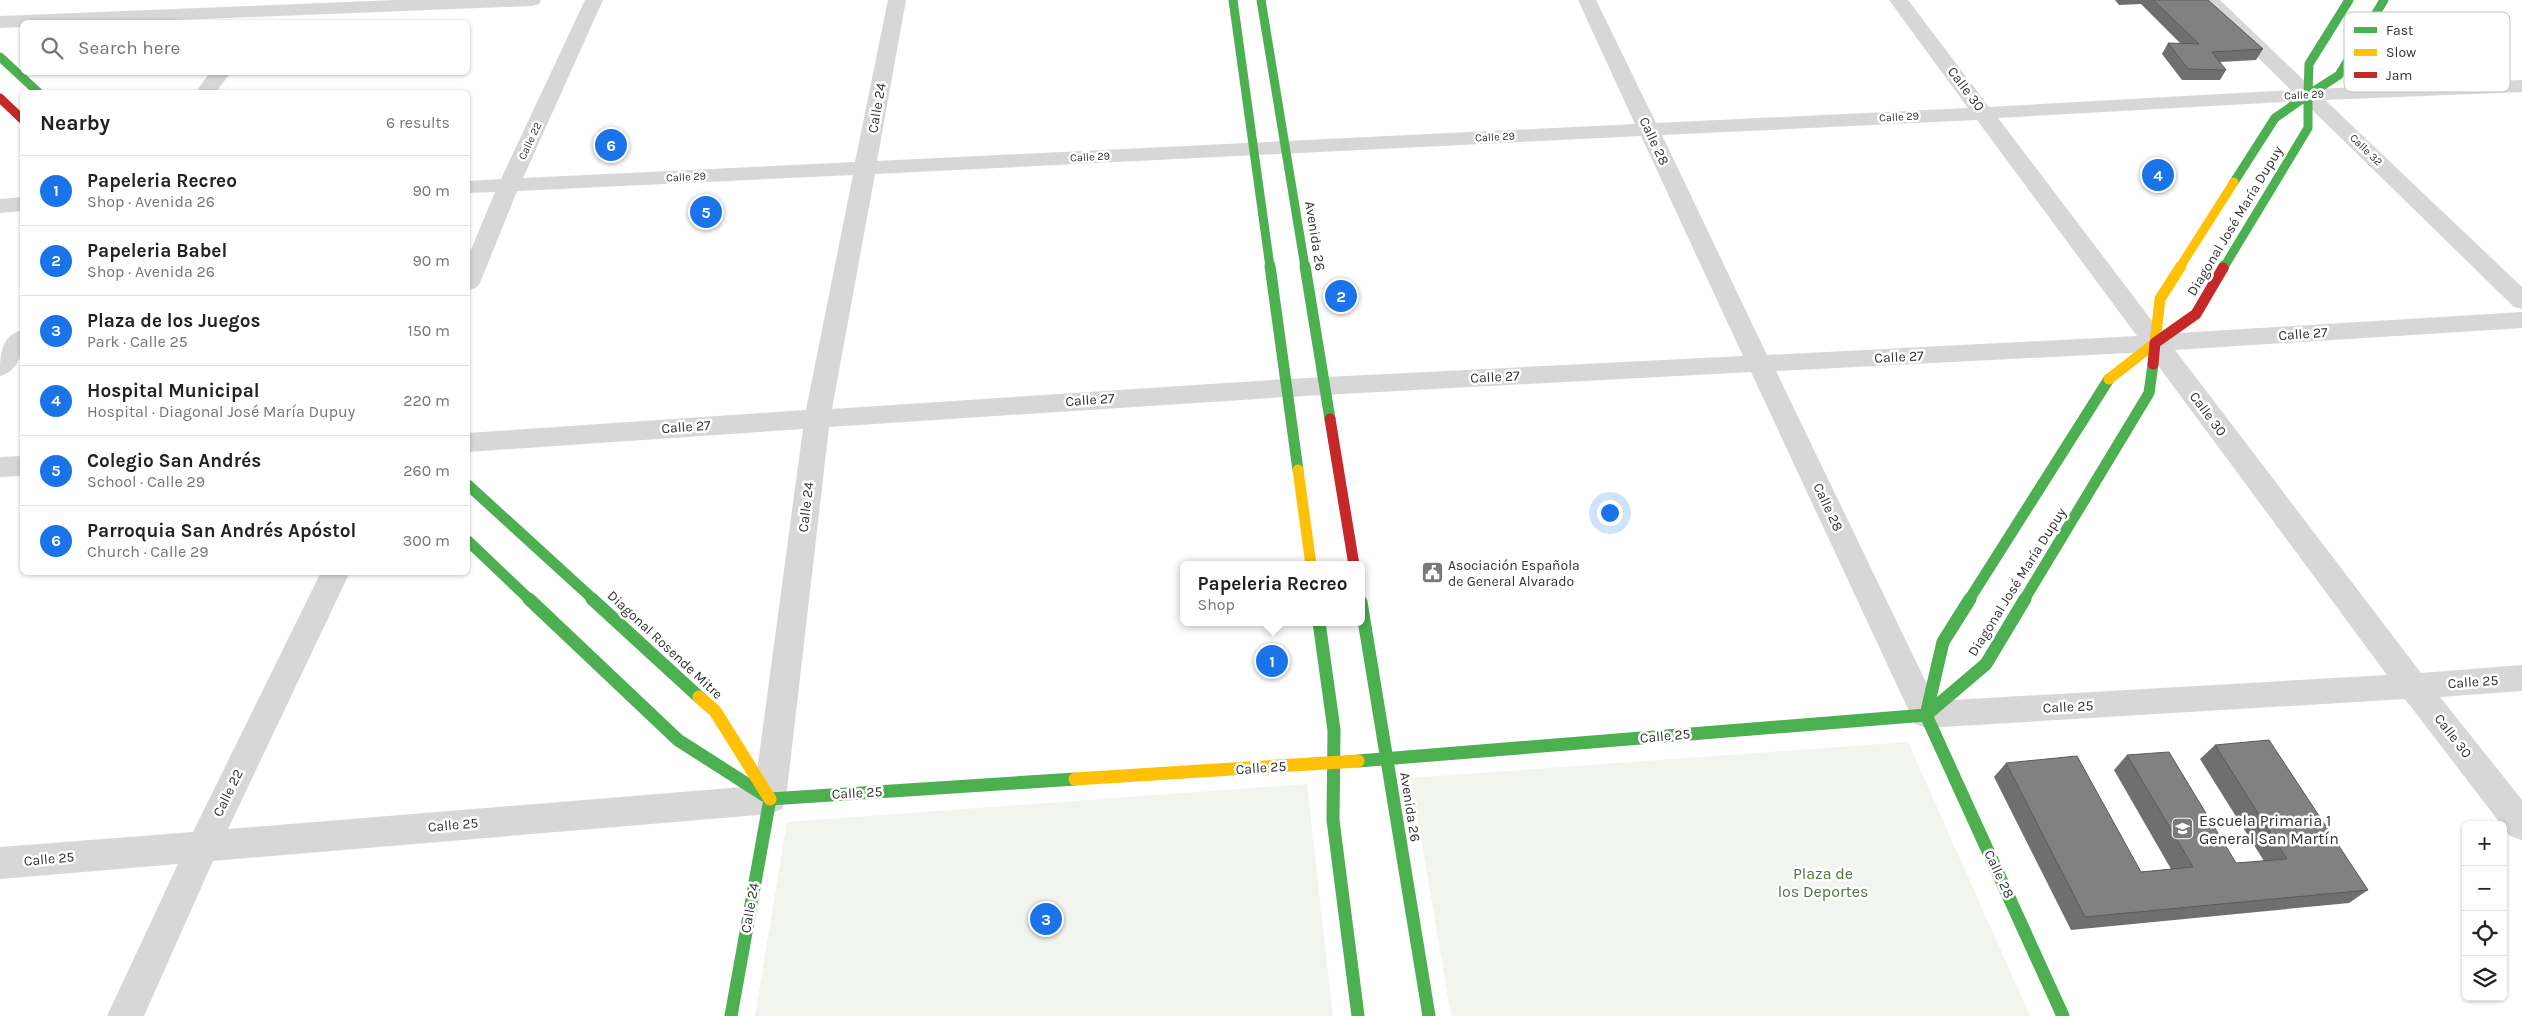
<!DOCTYPE html>
<html lang="en">
<head>
<meta charset="utf-8">
<style>
  :root { --surface:#fff; --page:#f2f2f2; --text:#222; --muted:#767676; --line:#e0e0e0; --accent:#1a73e8 }
  body { margin:0; font-family:Karla,sans-serif; background:var(--page); color:var(--text) }
  .controls { position:absolute; right:15px; bottom:15px; display:grid; overflow:hidden; border-radius:8px; box-shadow:0 1px 4px #0004 }
  .controls button { width:45px; height:45px; display:grid; place-items:center; padding:0; border:0; border-bottom:1px solid var(--line); background:var(--surface); color:var(--text); font:25px sans-serif }
  .you { position:absolute; left:1609px; top:512px; width:18px; height:18px; margin:-12px; border:4px solid #fff; border-radius:50%; background:#1a73e8; box-shadow:0 0 0 8px #1a73e833 }
  .badge { display:grid; place-items:center; width:32px; height:32px; border-radius:50%; background:var(--accent); color:#fff; font-size:16px; font-weight:700 }
  .pin { position:absolute; translate:-50% -50%; border:2px solid #fff; box-shadow:0 1px 5px #0006 }
  .popup { position:absolute; left:1180px; top:561px; width:185px; height:65px; box-sizing:border-box; display:grid; place-content:center; border-radius:8px; background:var(--surface); filter:drop-shadow(0 1px 4px #0005); font-size:16px; white-space:nowrap; color:var(--muted) }
  .popup b { font-size:19px; color:var(--text) }
  .popup::after { content:''; position:absolute; left:50%; top:100%; margin-left:-10px; border:10px solid transparent; border-top-color:var(--surface) }
  .list { margin:0; padding:0; list-style:none }
  h2 { display:flex; justify-content:space-between; align-items:center; height:65px; margin:0; padding:0 20px; font-size:21px }
  h2 small { font-size:16px; font-weight:400; color:var(--muted) }
  .list li { display:grid; grid-template-columns:32px 1fr auto; gap:15px; align-items:center; box-sizing:border-box; height:70px; padding:0 20px; border-top:1px solid var(--line) }
  .list b { display:block; font-size:19px; white-space:nowrap }
  .list p { margin:0; font-size:16px; white-space:nowrap; color:var(--muted) }
  .list em { font-size:16px; font-style:normal; color:var(--muted) }
  .icon { flex:none; width:28px; height:28px; fill:none; stroke:currentColor; stroke-width:2; stroke-linecap:round; stroke-linejoin:round }
  .map { position:relative; flex:none; width:2522px; height:1016px; overflow:hidden }
  .search { position:absolute; background:var(--surface); box-shadow:0 1px 4px #0004; left:20px; top:20px; width:450px; height:55px; display:flex; align-items:center; gap:12px; box-sizing:border-box; padding:0 18px; border-radius:8px; color:var(--muted); font-size:19px }
  .panel { position:absolute; background:var(--surface); box-shadow:0 1px 4px #0004; left:20px; top:90px; width:450px; height:485px; border-radius:8px }
  .map>svg:first-child { display:block }
  .green { fill:#f1f5ed }
  .lines { fill:none; stroke-linecap:round; stroke-linejoin:round }
  .street { fill:#d7d7d7; fill-rule:evenodd }
  .fast-far2 { stroke:#4caf50; stroke-width:9 }
  .fast-far1 { stroke:#4caf50; stroke-width:11 }
  .fast { stroke:#4caf50; stroke-width:13 }
  .slow-far2 { stroke:#ffc107; stroke-width:9 }
  .slow-far1 { stroke:#ffc107; stroke-width:11 }
  .slow { stroke:#ffc107; stroke-width:13 }
  .jam-far1 { stroke:#c62828; stroke-width:9 }
  .jam { stroke:#c62828; stroke-width:11 }
  .wall { fill:#6f6f6f }
  .building { fill:#818181; stroke:#5a5a5a }
  .labels { text-anchor:middle; dominant-baseline:central; stroke-width:5; stroke-linejoin:round; paint-order:stroke }
  .far-street-label { font-size:11px; fill:#333; stroke:#fff }
  .street-label { font-size:14px; fill:#333; stroke:#fff }
  .poi-label { font-size:14px; fill:#333; stroke:#fff; text-anchor:start }
  .near-poi-label { font-size:16px; fill:#333; stroke:#fff; text-anchor:start }
  .near-park-label { font-size:16px; fill:#56703f; stroke:#fff }
  .key { fill:#fff; stroke:#c2c2c2; stroke-width:1 }
  .key-label { font-size:14px; fill:#333 }
</style>
</head>
<body>
<div class="map">
<svg width="2522" height="1016" viewBox="0 0 2522 1016">
  <rect width="100%" height="100%" fill="#fff"/>
  <path class="green" d="M 1908,742 L 2030,1016 L 1451,1016 L 1411,778 Z
    M 1307,784 L 1333,1016 L 755,1016 L 787,822 Z"/>
  <g class="lines">
    <path class="street" d="M 396,0 L 541,0 L 539,4 L 532,6 L 125,22 L 22,22 L 22,27 L 0,28 L 0,16 Z
      M 585,0 L 603,0 L 523,178 L 855,162 L 888,0 L 906,0 L 877,161 L 1635,124 L 1578,0 L 1596,0 L 1656,123 L 1968,108 L 1889,0 L 1908,0 L 1989,107 L 2291,90 L 2200,0 L 2220,0 L 2313,89 L 2522,80 L 2522,92 L 2325,100 L 2522,287 L 2522,309 L 2514,307 L 2303,101 L 1998,118 L 2162,334 L 2522,312 L 2522,328 L 2175,350 L 2421,673 L 2522,665 L 2522,691 L 2440,697 L 2522,800 L 2522,840 L 2510,836 L 2405,699 L 1926,728 L 1915,724 L 1751,372 L 1286,397 L 829,427 L 786,799 L 782,809 L 770,814 L 213,861 L 144,1016 L 107,1016 L 178,864 L 0,879 L 0,847 L 193,832 L 321,572 L 350,572 L 228,829 L 755,786 L 803,429 L 468,452 L 468,433 L 806,410 L 853,175 L 517,191 L 480,283 L 476,288 L 468,290 L 468,257 L 495,192 L 468,193 L 468,181 L 501,179 ZM 1977,120 L 2137,336 L 1767,355 L 1662,135 ZM 1641,136 L 1743,356 L 1286,379 L 832,409 L 875,174 ZM 2148,352 L 2387,675 L 1935,701 L 1776,371 Z
      M 210,72 L 231,72 L 216,92 L 196,92 Z
      M 22,197 L 22,211 L 0,213 L 0,199 Z
      M 22,330 C 24,348 21,370 0,376 C 0,356 0,336 22,330 Z
      M 22,456 L 22,476 L 0,477 L 0,457 Z"/>
    <path class="fast-far2" d="M 1233,0 L 1270,267
      M 1261,0 L 1305,267
      M 0,57 L 38,92
      M 2234,182 L 2275,118 L 2308,95 L 2309,64 L 2349,0
      M 2224,267 L 2308,128 L 2308,95 L 2339,75 L 2384,0"/>
    <path class="fast-far1" d="M 1270,266 L 1298,470
      M 1305,266 L 1330,419
      M 2223,268 L 2224,266
      M 468,485 L 594,600
      M 468,541 L 530,600
      M 1969,600 L 2109,379
      M 2024,600 L 2149,393 L 2153,364"/>
    <path class="fast" d="M 529,599 L 678,740 L 764,795
      M 592,599 L 699,697
      M 1361,602 L 1429,1016
      M 1319,622 L 1334,730 L 1333,820 L 1358,1016
      M 1926,715 L 1986,664 L 2025,599
      M 1926,715 L 1943,642 L 1970,599
      M 1926,715 L 2063,1016
      M 1358,761 L 1926,715
      M 770,799 L 1075,779
      M 731,1016 L 770,799"/>
    <path class="slow-far2" d="M 2180,267 L 2234,182"/>
    <path class="slow-far1" d="M 2109,379 L 2155,343 L 2160,299 L 2181,266
      M 1298,470 L 1311,565"/>
    <path class="slow" d="M 699,697 L 715,711 L 770,799
      M 1075,779 L 1358,761"/>
    <path class="jam-far1" d="M 0,98 L 22,119"/>
    <path class="jam" d="M 2153,364 L 2155,343 L 2196,314 L 2223,268
      M 1330,419 L 1354,565"/>
  </g>
  <path class="wall" d="M 2115,0 L 2208,0 L 2263,49 L 2256,60 L 2220,62 L 2226,70 L 2220,80 L 2182,80 L 2162,54 L 2168,43 L 2181,44 L 2141,4 L 2119,5 Z
    M 2215,745 L 2368,890 L 2349,903 L 2071,930 L 1994,777 L 2006,763 L 2141,872 L 2171,869 L 2114,770 L 2127,755 L 2236,863 L 2264,861 L 2200,759 Z"/>
  <path class="building" d="M 2153,0 L 2208,0 L 2263,49 L 2212,52 L 2226,70 L 2188,69 L 2168,43 L 2199,44 Z
    M 2269,740 L 2368,890 L 2085,917 L 2006,763 L 2077,756 L 2141,872 L 2193,867 L 2127,755 L 2169,752 L 2236,863 L 2287,859 L 2215,745 Z"/>
  <defs>
    <symbol id="civic-square" viewBox="-11 -11 22 22"><rect x="-9" y="-9" width="18" height="18" rx="4" fill="#7a7a7a" stroke="#fff"/><path d="M-.6-6.5H3V-4.5H.6V-3L4-1V1h2V6H-6V1h2V-1L-.6-3ZM-1.2 2.5V6h2.4V2.5Z" fill="#fff"/></symbol>
    <symbol id="school-square" viewBox="-11 -11 22 22"><rect x="-9" y="-9" width="18" height="18" rx="4" fill="#7a7a7a" stroke="#fff"/><path d="M0-5L7-2L0 1L-7-2ZM-4 1L0 2.5L4 1V4Q0 6-4 4Z" fill="#fff"/></symbol>
  </defs>
  <g fill-rule="evenodd">
    <use href="#civic-square" x="1420" y="560" width="25" height="25"/>
    <use href="#school-square" x="2170" y="816" width="25" height="25"/>
  </g>
  <g class="labels">
    <g class="far-street-label">
      <text transform="translate(2304 95) rotate(-3)">Calle 29</text>
      <text transform="translate(1899 117) rotate(-3)">Calle 29</text>
      <text transform="translate(1495 137) rotate(-3)">Calle 29</text>
      <text transform="translate(530 141) rotate(-65)">Calle 22</text>
      <text transform="translate(2366 150) rotate(44)">Calle 32</text>
      <text transform="translate(1090 157) rotate(-3)">Calle 29</text>
      <text transform="translate(686 177) rotate(-3)">Calle 29</text>
    </g>
    <g class="street-label">
      <text transform="translate(1966 89) rotate(53)">Calle 30</text>
      <text transform="translate(877 108) rotate(-80)">Calle 24</text>
      <text transform="translate(1654 141) rotate(65)">Calle 28</text>
      <text transform="translate(2235 221) rotate(-59)">Diagonal José María Dupuy</text>
      <text transform="translate(1315 236) rotate(81)">Avenida 26</text>
      <text transform="translate(2303 334) rotate(-4)">Calle 27</text>
      <text transform="translate(1899 357) rotate(-3)">Calle 27</text>
      <text transform="translate(1495 377) rotate(-3)">Calle 27</text>
      <text transform="translate(1090 400) rotate(-4)">Calle 27</text>
      <text transform="translate(2208 414) rotate(53)">Calle 30</text>
      <text transform="translate(686 427) rotate(-4)">Calle 27</text>
      <text transform="translate(806 507) rotate(-83)">Calle 24</text>
      <text transform="translate(1828 507) rotate(65)">Calle 28</text>
      <text transform="translate(2017 582) rotate(-58)">Diagonal José María Dupuy</text>
      <text transform="translate(665 645) rotate(43)">Diagonal Rosende Mitre</text>
      <text transform="translate(2473 682) rotate(-4)">Calle 25</text>
      <text transform="translate(2068 707) rotate(-3)">Calle 25</text>
      <text transform="translate(1665 736) rotate(-5)">Calle 25</text>
      <text transform="translate(2453 736) rotate(52)">Calle 30</text>
      <text transform="translate(1261 768) rotate(-4)">Calle 25</text>
      <text transform="translate(228 793) rotate(-64)">Calle 22</text>
      <text transform="translate(857 793) rotate(-3)">Calle 25</text>
      <text transform="translate(1410 807) rotate(81)">Avenida 26</text>
      <text transform="translate(453 825) rotate(-5)">Calle 25</text>
      <text transform="translate(49 859) rotate(-5)">Calle 25</text>
      <text transform="translate(1999 874) rotate(65)">Calle 28</text>
      <text transform="translate(750 908) rotate(-80)">Calle 24</text>
    </g>
    <g class="poi-label">
      <text x="1448" y="565">Asociación Española<tspan x="1448" dy="16">de General Alvarado</tspan></text>
    </g>
    <g class="near-poi-label">
      <text x="2199" y="820">Escuela Primaria 1<tspan x="2199" dy="18">General San Martín</tspan></text>
    </g>
    <g class="near-park-label">
      <text x="1823" y="873">Plaza de<tspan x="1823" dy="18">los Deportes</tspan></text>
    </g>
  </g>
  <rect x="2344" y="12" width="166" height="80" rx="8" class="key"/>
  <rect x="2354" y="27" width="23" height="6" fill="#4caf50"/>
  <rect x="2354" y="49" width="23" height="7" fill="#ffc107"/>
  <rect x="2354" y="72" width="23" height="6" fill="#c62828"/>
  <g class="key-label">
    <text x="2386" y="35">Fast</text>
    <text x="2386" y="57">Slow</text>
    <text x="2386" y="80">Jam</text>
  </g>
</svg>
<div class="controls">
<button>+</button>
<button>−</button>
<button><svg class="icon" aria-label="locate" viewBox="0 0 24 24"><circle cx="12" cy="12" r="6"/><path d="M12 2v4M12 18v4M2 12h4M18 12h4"/></svg></button>
<button><svg class="icon" aria-label="layers" viewBox="0 0 24 24"><path d="M12 4l9 5-9 5-9-5zM3 14l9 5 9-5"/></svg></button>
</div>
<div class="you"></div>
<div class="pin badge" style="left:1272px;top:661px">1</div>
<div class="popup"><b>Papeleria Recreo</b>Shop</div>
<div class="pin badge" style="left:1341px;top:296px">2</div>
<div class="pin badge" style="left:1046px;top:919px">3</div>
<div class="pin badge" style="left:2158px;top:175px">4</div>
<div class="pin badge" style="left:706px;top:212px">5</div>
<div class="pin badge" style="left:611px;top:145px">6</div>
<div class="search"><svg class="icon" aria-label="search" viewBox="0 0 24 24"><circle cx="10" cy="10" r="6"/><path d="M15 15l6 6"/></svg>Search here</div>
<section class="panel">
<h2>Nearby<small>6 results</small></h2>
<ul class="list">
<li><span class="badge">1</span><div><b>Papeleria Recreo</b><p>Shop · Avenida 26</p></div><em>90 m</em></li>
<li><span class="badge">2</span><div><b>Papeleria Babel</b><p>Shop · Avenida 26</p></div><em>90 m</em></li>
<li><span class="badge">3</span><div><b>Plaza de los Juegos</b><p>Park · Calle 25</p></div><em>150 m</em></li>
<li><span class="badge">4</span><div><b>Hospital Municipal</b><p>Hospital · Diagonal José María Dupuy</p></div><em>220 m</em></li>
<li><span class="badge">5</span><div><b>Colegio San Andrés</b><p>School · Calle 29</p></div><em>260 m</em></li>
<li><span class="badge">6</span><div><b>Parroquia San Andrés Apóstol</b><p>Church · Calle 29</p></div><em>300 m</em></li>
</ul>
</section>
</div>
</body>
</html>
